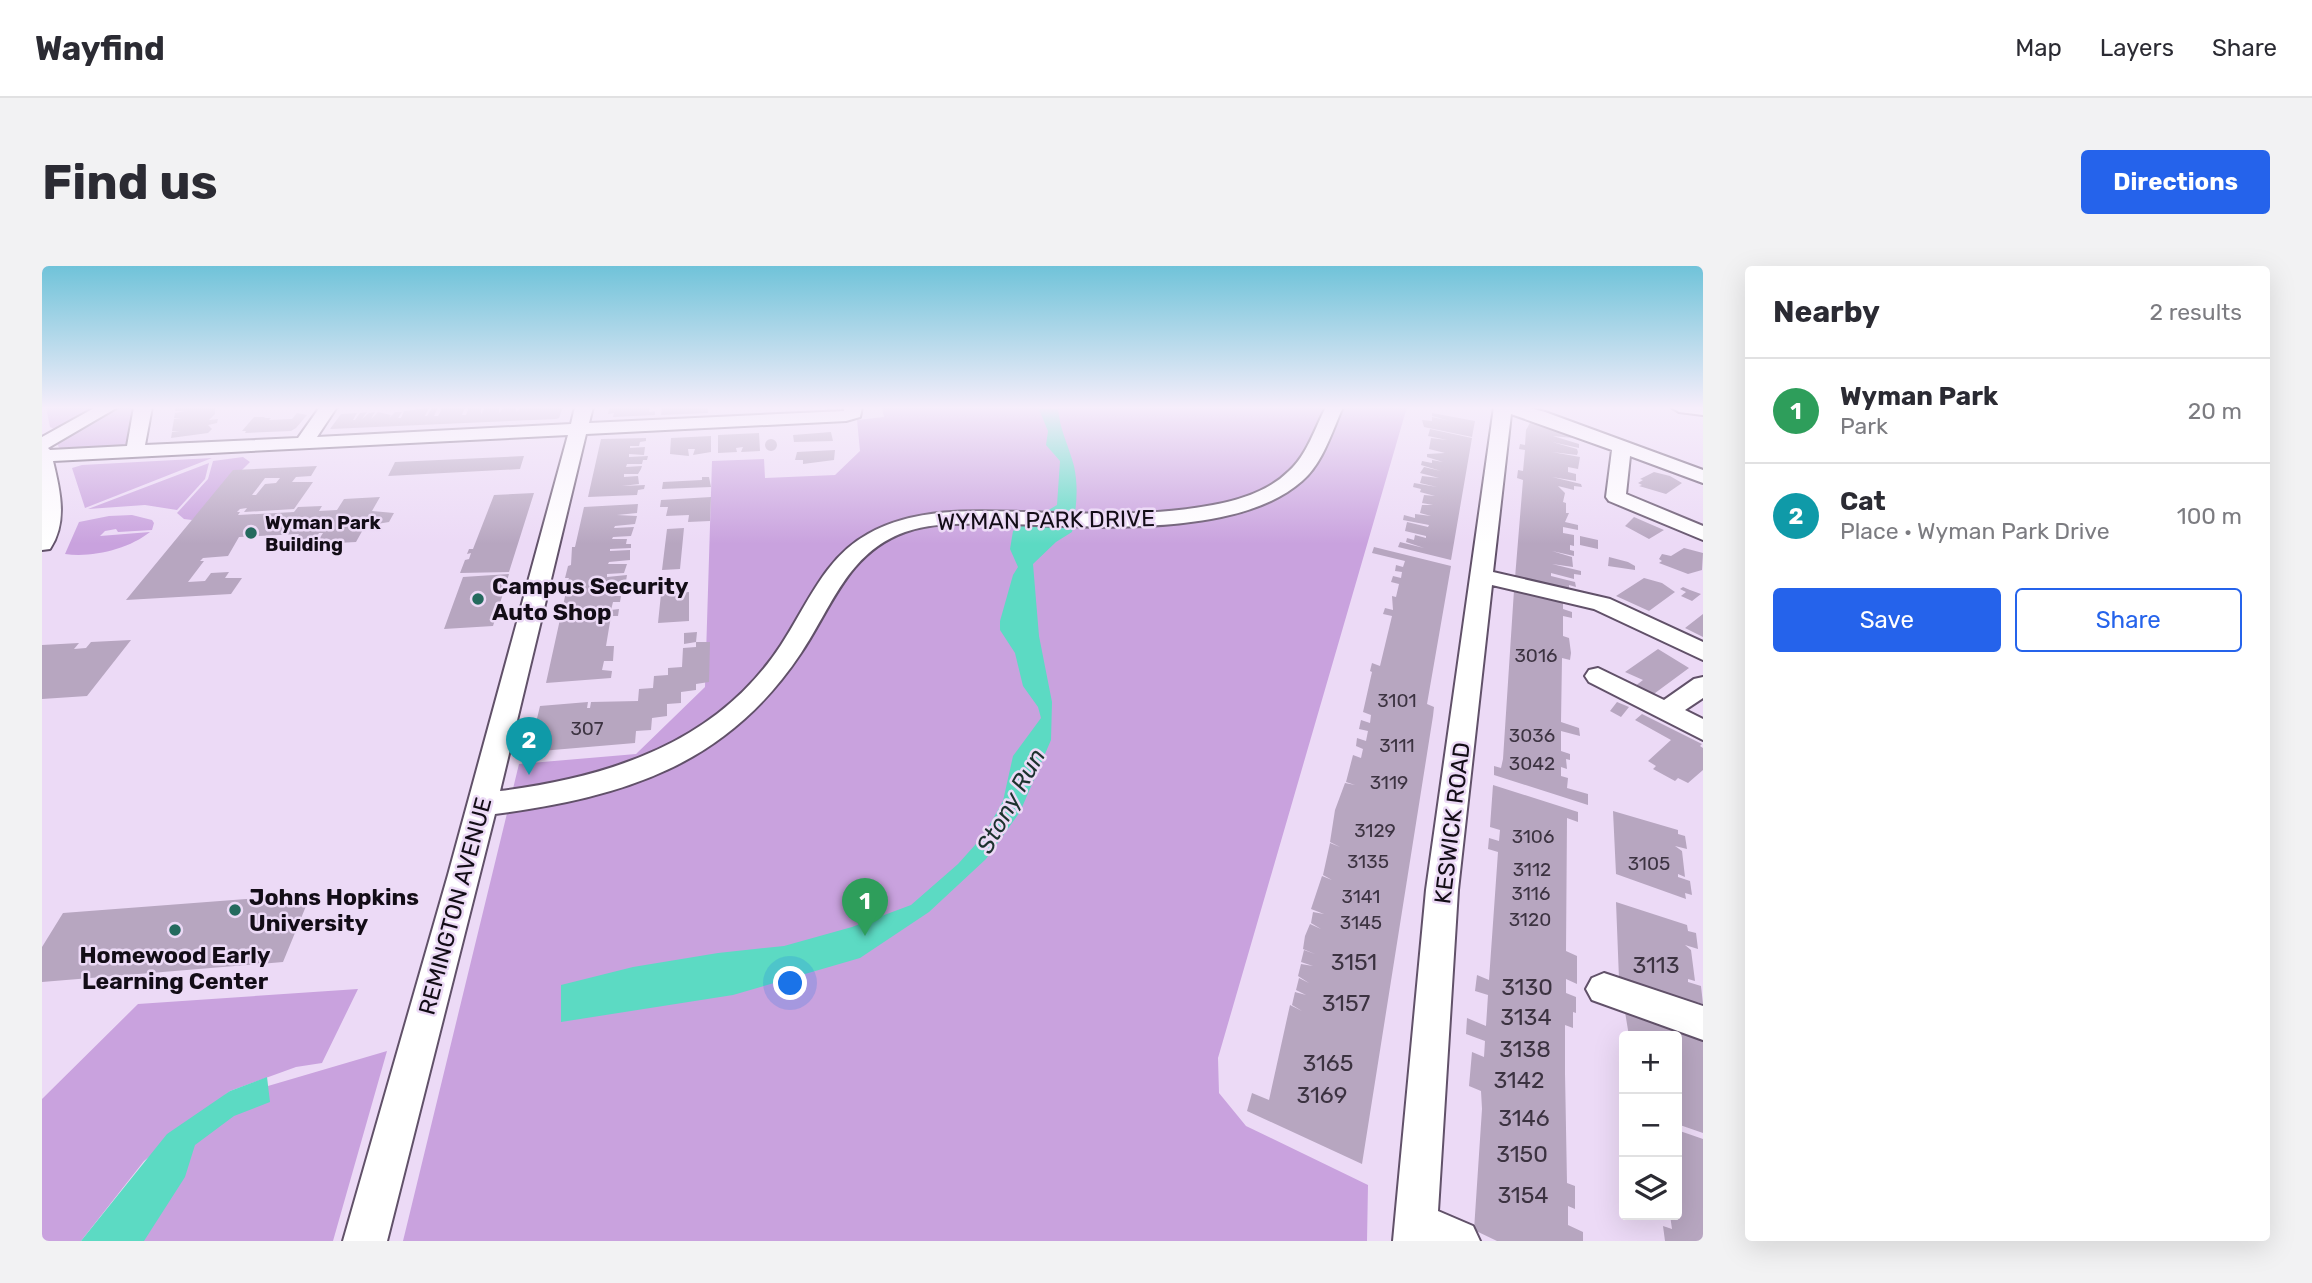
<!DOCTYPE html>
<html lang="en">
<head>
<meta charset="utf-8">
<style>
  :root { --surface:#fff; --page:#f2f2f3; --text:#2b2b33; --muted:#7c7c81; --line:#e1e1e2; --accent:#2563eb }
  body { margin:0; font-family:Rubik,sans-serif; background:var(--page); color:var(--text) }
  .controls { position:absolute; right:21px; bottom:21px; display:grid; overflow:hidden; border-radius:7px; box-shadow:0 7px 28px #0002 }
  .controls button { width:63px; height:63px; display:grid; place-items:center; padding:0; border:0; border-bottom:2px solid var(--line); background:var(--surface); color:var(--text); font:35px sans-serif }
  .you { position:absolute; left:749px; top:718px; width:24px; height:24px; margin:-18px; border:5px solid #fff; border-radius:50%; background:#1a73e8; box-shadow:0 0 0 10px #1a73e833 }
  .badge { display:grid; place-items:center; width:46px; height:46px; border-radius:50%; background:var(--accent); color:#fff; font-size:23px; font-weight:700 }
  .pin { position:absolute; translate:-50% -58px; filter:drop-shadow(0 2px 4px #0008) }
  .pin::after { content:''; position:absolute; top:37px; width:24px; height:21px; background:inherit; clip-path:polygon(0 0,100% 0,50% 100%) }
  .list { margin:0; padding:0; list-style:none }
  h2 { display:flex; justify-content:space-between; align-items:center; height:91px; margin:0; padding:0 28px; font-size:30px }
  h2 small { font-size:23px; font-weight:400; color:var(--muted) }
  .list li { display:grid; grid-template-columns:46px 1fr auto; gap:21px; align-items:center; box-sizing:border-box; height:105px; padding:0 28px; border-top:2px solid var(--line) }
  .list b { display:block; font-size:26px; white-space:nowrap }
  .list p { margin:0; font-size:23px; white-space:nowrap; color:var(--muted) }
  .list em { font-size:23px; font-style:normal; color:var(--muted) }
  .actions { display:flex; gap:14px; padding:21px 28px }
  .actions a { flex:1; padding:16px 0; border:2px solid var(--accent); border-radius:7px; text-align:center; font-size:24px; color:var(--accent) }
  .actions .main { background:var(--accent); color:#fff }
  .icon { flex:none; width:38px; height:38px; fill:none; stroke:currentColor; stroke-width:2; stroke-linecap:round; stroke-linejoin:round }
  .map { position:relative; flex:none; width:1661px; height:975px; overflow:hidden; border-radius:7px }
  header { display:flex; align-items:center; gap:42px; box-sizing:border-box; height:98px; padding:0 35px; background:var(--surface); border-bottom:2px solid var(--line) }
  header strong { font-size:33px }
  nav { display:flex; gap:38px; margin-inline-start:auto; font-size:24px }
  .intro { display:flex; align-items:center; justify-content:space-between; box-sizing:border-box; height:168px; padding:0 42px }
  h1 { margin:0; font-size:49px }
  .button { padding:18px 32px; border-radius:7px; background:var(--accent); color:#fff; font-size:24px; font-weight:700 }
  main { display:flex; gap:42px; padding:0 42px }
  aside { flex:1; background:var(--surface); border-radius:7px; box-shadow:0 7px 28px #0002 }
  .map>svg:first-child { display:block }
  .green { fill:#c9a2de }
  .water { fill:#5cdac3 }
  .building { fill:#b7a6c0; fill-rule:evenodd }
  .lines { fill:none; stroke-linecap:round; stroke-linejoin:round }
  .minor-casing { stroke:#615169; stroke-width:4 }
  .minor { fill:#fff; fill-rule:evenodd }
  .poi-dot { fill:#246a5e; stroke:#ecdaf6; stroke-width:2.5 }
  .labels { text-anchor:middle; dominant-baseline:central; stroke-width:5; stroke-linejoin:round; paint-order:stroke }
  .far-poi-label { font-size:19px; font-weight:bold; fill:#130d17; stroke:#ecdaf6; text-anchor:start }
  .number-label { font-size:19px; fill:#3c3341 }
  .street-label { font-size:23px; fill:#130d17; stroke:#ecdaf6 }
  .poi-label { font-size:23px; font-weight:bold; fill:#130d17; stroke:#ecdaf6; text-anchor:start }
  .near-number-label { font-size:23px; fill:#3c3341 }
  .water-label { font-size:24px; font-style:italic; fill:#1c322e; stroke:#ecdaf6 }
</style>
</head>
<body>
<header>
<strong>Wayfind</strong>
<nav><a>Map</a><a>Layers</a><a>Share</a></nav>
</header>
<div class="intro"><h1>Find us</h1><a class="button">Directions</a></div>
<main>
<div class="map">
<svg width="1661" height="975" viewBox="0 0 1661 975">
  <rect width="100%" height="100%" fill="#ecdaf6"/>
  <path class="green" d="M 4,141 L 61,141 L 12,163 L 8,161 Z
    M 77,141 L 98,141 L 86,179 L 18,183 L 15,178 L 22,171 Z
    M 840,141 L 1365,141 L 1176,792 L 1177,827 L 1204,860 L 1326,919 L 1325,975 L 361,975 L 477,498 L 594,488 L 663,421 L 670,195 L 722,193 L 723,212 L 793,209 L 818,185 L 815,154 L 842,151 Z
    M 201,191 L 208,196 L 150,254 L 142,253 L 135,247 L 166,213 L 171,195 Z
    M 170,192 L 43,242 L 30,202 L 40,199 Z
    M 167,197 L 163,213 L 135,244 L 103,239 L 46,243 Z
    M 90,249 L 110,254 L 112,257 L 110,264 L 76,266 L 74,263 L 63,265 L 58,270 L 108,266 C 87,283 50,292 23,288 L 37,256 L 67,250 Z
    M 316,723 L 280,797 L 254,801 L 188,825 L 102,895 L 39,975 L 0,975 L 0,833 L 96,738 Z
    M 345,785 L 291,975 L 66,975 L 173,845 L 226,820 Z"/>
  <path class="water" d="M 996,141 L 1016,141 C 1017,163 1027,180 1032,200 C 1037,223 1034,244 1030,266 L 1014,276 L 991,298 L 997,370 L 1010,436 L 1009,474 L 978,546 L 944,593 L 887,646 L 818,692 L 691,729 L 519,756 L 519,719 L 591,701 L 676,687 L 742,680 L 810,661 L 869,639 L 916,598 L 942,569 L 961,535 L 971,490 L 999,452 L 996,441 L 981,420 L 973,387 L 958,364 L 958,355 L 971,309 L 976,301 L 968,283 L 971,265 L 1015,239 L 1018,195 L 1004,179 L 1006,165 Z
    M 225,811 L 228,836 L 192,850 L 153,879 L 143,911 L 102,975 L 39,975 L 125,868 L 188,825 Z"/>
  <path class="building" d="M 134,141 L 173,141 L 173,148 L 167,154 L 176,153 L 175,157 L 166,159 L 170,163 L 166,167 L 129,172 L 130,166 L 138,165 L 130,165 L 132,153 L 140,152 L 132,152 L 133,147 L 143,145 L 133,145 Z
    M 401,141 L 423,141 L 420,149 L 424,149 L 427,141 L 439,141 L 439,148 L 443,142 L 457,141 L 457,147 L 462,141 L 474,141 L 474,146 L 479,141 L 521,141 L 517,152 L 514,153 L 288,163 L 299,148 L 315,147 L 311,154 L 313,154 L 318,147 L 325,146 L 320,153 L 327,147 L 333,146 L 329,153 L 336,146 L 349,149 L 347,152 L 353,146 L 360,146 L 356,152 L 359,152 L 362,145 L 387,142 L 383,150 L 385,150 L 390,142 L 396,142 L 392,150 L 396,150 Z
    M 567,141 L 608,141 L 607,146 L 613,145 L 613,149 L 571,151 L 572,147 L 566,148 Z
    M 620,141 L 666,141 L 666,147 L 619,149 Z
    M 255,147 L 265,149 L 254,162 L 249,165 L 203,167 L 204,165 L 200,165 L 212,151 L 223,151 L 222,152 L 229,152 L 227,154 L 250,153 Z
    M 1390,147 L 1433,155 L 1430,171 L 1382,161 L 1380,154 L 1390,155 L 1390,151 L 1408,155 L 1390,150 Z
    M 1489,155 L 1531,169 L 1531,172 L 1511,170 L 1537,178 L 1537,182 L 1510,176 L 1535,183 L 1536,186 L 1535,189 L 1510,186 L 1538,191 L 1536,203 L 1526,201 L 1526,206 L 1534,208 L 1534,215 L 1510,211 L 1539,218 L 1540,221 L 1532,220 L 1532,224 L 1516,220 L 1523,227 L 1521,236 L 1524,237 L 1524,247 L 1527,247 L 1523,256 L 1536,259 L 1536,264 L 1521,261 L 1521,267 L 1532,269 L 1532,280 L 1528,279 L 1528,284 L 1532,285 L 1532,290 L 1510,285 L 1530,291 L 1531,301 L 1510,298 L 1539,305 L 1539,309 L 1532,308 L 1532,313 L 1509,307 L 1509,310 L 1533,316 L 1534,321 L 1527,319 L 1527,325 L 1473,312 L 1481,214 L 1475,212 L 1476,204 L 1481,205 L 1483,184 L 1477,183 L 1478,178 L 1483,179 L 1484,164 Z
    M 1388,163 L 1430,172 L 1409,294 L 1356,281 L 1358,276 L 1382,282 L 1364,276 L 1365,272 L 1372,274 L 1373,269 L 1384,272 L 1384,270 L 1363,265 L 1365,256 L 1386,261 L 1387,259 L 1361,254 L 1362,249 L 1373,252 L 1373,248 L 1389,250 L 1378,247 L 1380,239 L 1391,239 L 1380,237 L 1382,229 L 1393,230 L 1378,226 L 1379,223 L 1371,221 L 1372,217 L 1395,221 L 1378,217 L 1380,210 L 1397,212 L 1378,207 L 1382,201 L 1399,205 L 1379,199 L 1380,195 L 1390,197 L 1390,194 L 1401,196 L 1385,191 L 1385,188 L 1403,187 L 1387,183 L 1389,172 L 1405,174 L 1386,170 Z
    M 789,166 L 791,175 L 752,176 L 751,169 Z
    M 717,167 L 718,185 L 699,186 L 701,181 L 694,182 L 695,186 L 676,187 L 676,169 Z
    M 669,170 L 669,186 L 651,189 L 653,183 L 646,183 L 647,190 L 628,188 L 629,172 Z
    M 604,172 L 604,175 L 598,176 L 597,180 L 588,180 L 588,182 L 603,181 L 602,189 L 587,188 L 587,191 L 606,190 L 605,194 L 601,194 L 600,198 L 585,198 L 584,201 L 600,200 L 599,203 L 596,208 L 582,208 L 582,211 L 596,210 L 597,218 L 580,220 L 603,219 L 602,223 L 596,224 L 595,229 L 546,231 L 559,173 Z
    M723 179a6 6 0 1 1 12 0a6 6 0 1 1-12 0Z
    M 793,184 L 792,194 L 761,198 L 761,194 L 753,194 L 755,186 Z
    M 482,190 L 478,203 L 346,210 L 353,196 Z
    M 275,200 L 269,210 L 254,211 L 250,216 L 271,216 L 252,243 L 202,246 L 205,242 L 198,243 L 195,246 L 198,246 L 196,249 L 252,246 L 256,241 L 280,240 L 277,245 L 295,244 L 302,233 L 338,231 L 330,245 L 352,247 L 347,256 L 323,260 L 314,276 L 274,278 L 281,267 L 277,267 L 272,275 L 252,276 L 257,268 L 197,271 L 186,290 L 161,292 L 158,295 L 162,295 L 146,316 L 163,315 L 169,307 L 187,306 L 183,312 L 200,312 L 189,328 L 84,334 L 191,204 ZM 223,212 L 238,212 L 234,217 L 223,218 L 214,229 L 210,229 Z
    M 1612,206 L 1628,210 L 1640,217 L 1624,228 L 1597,220 L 1600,219 L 1596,217 L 1601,214 L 1598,213 Z
    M 660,211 L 667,211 L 669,221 L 620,223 L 621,216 L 660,214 Z
    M 492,227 L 467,306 L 418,307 L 423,294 L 427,293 L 429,287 L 425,288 L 427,283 L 431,283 L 452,229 Z
    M 669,231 L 668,255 L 646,256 L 647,249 L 624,250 L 626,241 L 618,241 L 619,234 Z
    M 596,238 L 595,247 L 575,249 L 595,250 L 593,258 L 573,260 L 572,262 L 592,261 L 589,270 L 571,271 L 570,273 L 585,273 L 584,278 L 589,278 L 589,282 L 568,283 L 568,285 L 588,284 L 588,294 L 567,296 L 566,298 L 585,298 L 582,307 L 565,308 L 565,311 L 585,309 L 584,315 L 574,316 L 572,330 L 579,330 L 578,336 L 571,336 L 569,344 L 577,343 L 576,350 L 569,350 L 564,380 L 572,380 L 571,395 L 562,395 L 560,404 L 570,405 L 569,412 L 504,417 L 524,326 L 521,326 L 527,312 L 523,312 L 526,300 L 529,299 L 530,281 L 533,281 L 542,241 Z
    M 1592,251 L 1608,258 L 1622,264 L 1607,273 L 1583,260 Z
    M 642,262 L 638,303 L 620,304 L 625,263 Z
    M 1538,270 L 1556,274 L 1556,283 L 1538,279 Z
    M 1332,281 L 1409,300 L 1385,438 L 1392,441 L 1391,450 L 1320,898 L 1205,845 L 1210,827 L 1227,834 L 1248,739 L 1260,745 L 1250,739 L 1253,726 L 1264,729 L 1254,724 L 1257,712 L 1267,717 L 1256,710 L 1259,698 L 1271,700 L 1259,696 L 1262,684 L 1273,688 L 1261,683 L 1263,670 L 1268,658 L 1279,663 L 1269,657 L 1271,646 L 1282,648 L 1269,643 L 1280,610 L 1290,614 L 1281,609 L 1288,577 L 1298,581 L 1288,576 L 1293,544 L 1303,517 L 1313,519 L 1304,516 L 1311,489 L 1319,492 L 1321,483 L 1314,480 L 1315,472 L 1324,475 L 1326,465 L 1317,463 L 1319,454 L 1328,457 L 1329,449 L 1321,446 L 1330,406 L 1328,405 L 1330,397 L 1338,400 L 1350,350 L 1341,348 L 1343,342 L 1351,344 L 1350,330 L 1354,331 L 1357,318 L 1349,316 L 1351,310 L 1359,312 L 1360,306 L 1353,305 L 1354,299 L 1361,301 L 1363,295 L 1330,287 Z
    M 1642,282 L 1661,287 L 1660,304 L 1646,308 L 1617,297 L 1620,295 L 1617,293 L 1620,288 L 1629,290 Z
    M 1567,291 L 1586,296 L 1593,300 L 1593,304 L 1566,300 Z
    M 467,308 L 451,360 L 402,363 L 421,311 Z
    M 1602,312 L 1620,317 L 1633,326 L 1607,345 L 1574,330 Z
    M 1641,321 L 1648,324 L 1659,328 L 1650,335 L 1639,330 L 1644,326 L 1638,323 Z
    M 1472,324 L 1521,337 L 1521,343 L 1530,346 L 1530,352 L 1521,350 L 1521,370 L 1527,372 L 1529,387 L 1528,394 L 1520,392 L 1519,456 L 1537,462 L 1538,470 L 1519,465 L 1519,485 L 1528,488 L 1528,494 L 1524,493 L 1525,503 L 1519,501 L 1519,510 L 1526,512 L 1525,522 L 1546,528 L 1546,539 L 1452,509 L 1452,500 L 1459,502 L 1461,493 Z
    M 647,326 L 647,355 L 616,357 L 619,328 Z
    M 1661,348 L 1661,371 L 1643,362 Z
    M 655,366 L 654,376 L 642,378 L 642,367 Z
    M 89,374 L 45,430 L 0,433 L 0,379 L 37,377 L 32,383 L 44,382 L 49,376 Z
    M 654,376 L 668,376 L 667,416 L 654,418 L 654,424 L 639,426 L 639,437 L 625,438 L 625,450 L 610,452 L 609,464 L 594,465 L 593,477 L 487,486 L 498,440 L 546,436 L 545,442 L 548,442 L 549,436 L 596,435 L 597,423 L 611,422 L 612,410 L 626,409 L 626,402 L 640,401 L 641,382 L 654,381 Z
    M 1616,383 L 1647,402 L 1609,430 L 1592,421 L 1601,414 L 1583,406 Z
    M 1575,436 L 1587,441 L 1579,451 L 1568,445 Z
    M 1600,448 L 1660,478 L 1658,480 L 1661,482 L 1661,504 L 1646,517 L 1636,512 L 1633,515 L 1611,503 L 1614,500 L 1606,495 L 1629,474 L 1593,454 Z
    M 1451,519 L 1536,546 L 1536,556 L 1525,552 L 1524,685 L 1535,690 L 1535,718 L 1524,713 L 1524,727 L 1534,731 L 1534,747 L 1531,746 L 1531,762 L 1523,759 L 1523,807 L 1525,917 L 1533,920 L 1533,943 L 1526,940 L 1526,959 L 1541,966 L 1541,975 L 1455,975 L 1432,964 L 1440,843 L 1439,825 L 1427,820 L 1430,786 L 1442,791 L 1443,775 L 1424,768 L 1425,752 L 1444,760 L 1446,729 L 1433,725 L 1435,709 L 1447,714 L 1456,586 L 1446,583 L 1447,572 L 1457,575 L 1458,564 L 1448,561 Z
    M 1571,545 L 1636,564 L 1636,568 L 1643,570 L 1645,583 L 1633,580 L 1640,585 L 1643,611 L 1636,608 L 1636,611 L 1648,615 L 1650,629 L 1643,627 L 1644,633 L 1574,608 Z
    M 269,628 L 241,696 L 0,716 L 0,681 L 21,647 Z
    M 1574,636 L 1645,659 L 1646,665 L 1654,667 L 1656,683 L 1643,679 L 1649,684 L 1653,715 L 1646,713 L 1646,716 L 1659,720 L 1661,738 L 1654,736 L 1655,742 L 1577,713 Z
    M 1583,746 L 1661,770 L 1661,867 L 1635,858 L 1635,770 L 1587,770 Z
    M 1635,864 L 1661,873 L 1661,975 L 1623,975 L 1621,960 L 1630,963 L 1628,949 L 1635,949 Z"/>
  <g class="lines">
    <defs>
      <path id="minor" d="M 54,141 L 76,141 L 6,182 L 8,184 L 85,180 L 92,141 L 110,141 L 103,179 L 256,172 L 278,141 L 295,141 L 275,171 L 529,158 L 533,141 L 551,141 L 547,157 L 802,145 L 802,141 L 820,141 L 818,151 L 804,155 L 544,168 L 458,525 C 568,511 675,477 739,379 C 765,340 782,292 826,268 C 881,237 952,246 1013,247 C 1065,248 1119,249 1171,239 C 1198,234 1227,225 1247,205 C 1265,189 1273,162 1284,141 L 1301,141 C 1290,165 1281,197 1260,215 C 1195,273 1046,260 963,258 C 930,258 894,255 863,266 C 805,287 790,341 759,387 C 684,500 581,531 453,548 L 345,975 L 301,975 L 406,609 L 526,169 L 11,195 C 18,224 26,256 8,283 L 0,284 L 0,171 Z
        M 1452,141 L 1484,141 L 1503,146 L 1661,204 L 1661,217 L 1588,190 L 1584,228 L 1661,260 L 1661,274 L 1567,235 L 1564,231 L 1570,184 L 1469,148 L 1451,306 L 1568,333 L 1661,376 L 1661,394 L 1552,343 L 1450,319 L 1416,624 L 1396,945 L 1431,960 L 1438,975 L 1351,975 L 1384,624 Z
        M 1629,141 L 1661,141 L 1661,149 L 1637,146 Z
        M 1556,402 L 1622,434 L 1652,413 L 1661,411 L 1661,432 L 1643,444 L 1661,453 L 1661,474 L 1547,416 L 1543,410 L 1547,404 Z
        M 1562,707 L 1661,740 L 1661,774 L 1550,734 L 1544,723 L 1550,712 Z"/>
    </defs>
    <use href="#minor" class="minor-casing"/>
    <use href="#minor" class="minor"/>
  </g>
  <linearGradient id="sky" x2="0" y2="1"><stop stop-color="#70c3d9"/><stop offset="0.51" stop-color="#f6eefb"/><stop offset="1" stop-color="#f6eefb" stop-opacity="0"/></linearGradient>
  <rect width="1661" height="278" fill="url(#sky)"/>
  <g class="poi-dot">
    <circle cx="209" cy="267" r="7"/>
    <circle cx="436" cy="333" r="7"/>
    <circle cx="193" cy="644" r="7"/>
    <circle cx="133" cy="664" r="7"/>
  </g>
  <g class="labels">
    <g class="far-poi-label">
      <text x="223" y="256">Wyman Park<tspan x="223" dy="22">Building</tspan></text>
    </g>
    <g class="number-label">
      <text x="1494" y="389">3016</text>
      <text x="1355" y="434">3101</text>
      <text x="545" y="462">307</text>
      <text x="1490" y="469">3036</text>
      <text x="1355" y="479">3111</text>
      <text x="1490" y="497">3042</text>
      <text x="1347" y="516">3119</text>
      <text x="1333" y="564">3129</text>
      <text x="1491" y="570">3106</text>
      <text x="1326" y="595">3135</text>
      <text x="1607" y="597">3105</text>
      <text x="1490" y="603">3112</text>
      <text x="1489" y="627">3116</text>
      <text x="1319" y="630">3141</text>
      <text x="1488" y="653">3120</text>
      <text x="1319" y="656">3145</text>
    </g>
    <g class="street-label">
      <text transform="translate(1004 254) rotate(-1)">WYMAN PARK DRIVE</text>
      <text transform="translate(1410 557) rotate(-83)">KESWICK ROAD</text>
      <text transform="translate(413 640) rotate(-75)">REMINGTON AVENUE</text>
    </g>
    <g class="poi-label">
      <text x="450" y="320">Campus Security<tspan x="450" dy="26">Auto Shop</tspan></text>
      <text x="207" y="631">Johns Hopkins<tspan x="207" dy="26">University</tspan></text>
      <text x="133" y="689" text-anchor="middle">Homewood Early<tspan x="133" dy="26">Learning Center</tspan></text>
    </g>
    <g class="near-number-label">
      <text x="1312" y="696">3151</text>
      <text x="1614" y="699">3113</text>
      <text x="1485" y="721">3130</text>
      <text x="1304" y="737">3157</text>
      <text x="1484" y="751">3134</text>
      <text x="1483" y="783">3138</text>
      <text x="1286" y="797">3165</text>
      <text x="1477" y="814">3142</text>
      <text x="1280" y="829">3169</text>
      <text x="1482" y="852">3146</text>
      <text x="1480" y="888">3150</text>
      <text x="1481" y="929">3154</text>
    </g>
    <g class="water-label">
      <text transform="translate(969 535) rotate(-61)">Stony Run</text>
    </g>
  </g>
</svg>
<div class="controls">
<button>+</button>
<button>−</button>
<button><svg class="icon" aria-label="layers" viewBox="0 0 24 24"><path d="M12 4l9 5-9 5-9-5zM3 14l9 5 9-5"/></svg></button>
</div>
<div class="you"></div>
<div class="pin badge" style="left:823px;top:670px;background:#2e9e5b">1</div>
<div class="pin badge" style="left:487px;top:509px;background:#0f9aa8">2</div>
</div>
<aside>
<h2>Nearby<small>2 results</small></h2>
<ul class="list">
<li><span class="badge" style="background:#2e9e5b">1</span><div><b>Wyman Park</b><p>Park</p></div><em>20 m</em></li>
<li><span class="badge" style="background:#0f9aa8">2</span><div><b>Cat</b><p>Place · Wyman Park Drive</p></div><em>100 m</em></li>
</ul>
<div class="actions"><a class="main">Save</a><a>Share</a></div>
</aside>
</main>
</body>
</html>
